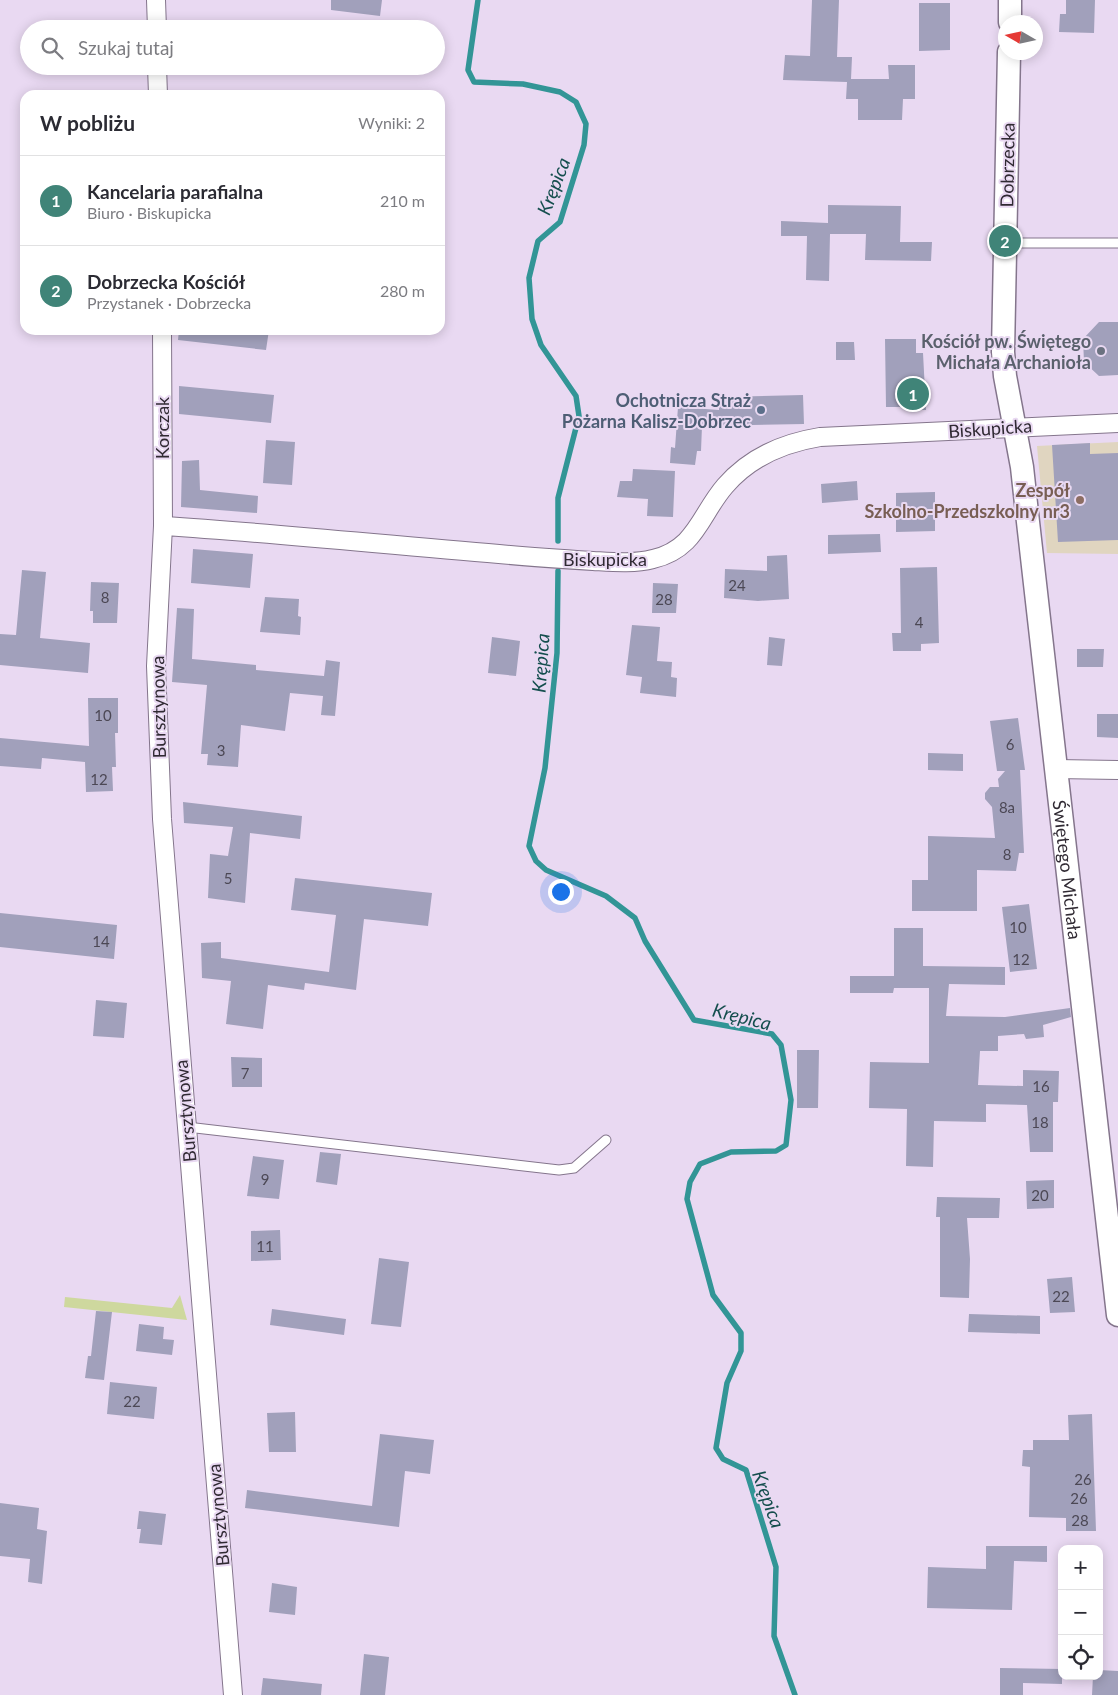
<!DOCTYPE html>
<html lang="pl">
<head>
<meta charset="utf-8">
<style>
  :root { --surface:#fff; --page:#f2f2f3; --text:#2b2b33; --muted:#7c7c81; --line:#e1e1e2; --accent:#408478 }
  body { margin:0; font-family:Lato,sans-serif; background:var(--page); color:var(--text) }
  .controls { position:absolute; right:15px; bottom:15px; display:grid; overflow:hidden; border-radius:10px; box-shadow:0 2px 12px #0003 }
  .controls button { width:45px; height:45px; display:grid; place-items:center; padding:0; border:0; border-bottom:1px solid var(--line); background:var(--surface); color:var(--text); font:25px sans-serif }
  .compass { position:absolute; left:998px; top:15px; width:45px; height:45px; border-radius:50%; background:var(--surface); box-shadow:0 2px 12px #0003; rotate:279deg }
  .you { position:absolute; left:560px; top:891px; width:18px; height:18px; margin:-12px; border:4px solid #fff; border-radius:50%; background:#1a73e8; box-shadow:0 0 0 8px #1a73e833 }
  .badge { display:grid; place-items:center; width:32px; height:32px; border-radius:50%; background:var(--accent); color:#fff; font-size:16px; font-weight:700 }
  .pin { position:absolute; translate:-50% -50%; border:2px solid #fff; box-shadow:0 1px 5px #0006 }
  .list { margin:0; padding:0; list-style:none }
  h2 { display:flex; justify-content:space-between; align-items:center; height:65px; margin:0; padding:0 20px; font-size:21px }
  h2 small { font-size:16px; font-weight:400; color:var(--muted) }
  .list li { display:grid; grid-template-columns:32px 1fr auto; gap:15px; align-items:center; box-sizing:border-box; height:90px; padding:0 20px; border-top:1px solid var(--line) }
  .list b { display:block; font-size:19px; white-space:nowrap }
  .list p { margin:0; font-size:16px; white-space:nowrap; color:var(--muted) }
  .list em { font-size:16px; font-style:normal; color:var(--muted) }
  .icon { flex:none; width:28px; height:28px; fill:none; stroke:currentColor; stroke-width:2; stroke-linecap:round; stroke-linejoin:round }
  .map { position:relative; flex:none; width:1118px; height:1695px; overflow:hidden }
  .search { position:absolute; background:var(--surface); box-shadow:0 2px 12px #0003; left:20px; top:20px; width:425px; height:55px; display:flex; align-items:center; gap:12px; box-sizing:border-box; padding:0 18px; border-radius:28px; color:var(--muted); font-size:19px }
  .panel { position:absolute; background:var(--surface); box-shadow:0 2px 12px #0003; left:20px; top:90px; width:425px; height:245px; border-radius:15px }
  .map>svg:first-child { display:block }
  .education { fill:#e0d5c0 }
  .green { fill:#ced89e }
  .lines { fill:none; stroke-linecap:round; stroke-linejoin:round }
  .stream { stroke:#329596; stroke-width:5.5 }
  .building { fill:#a1a0bb }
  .service-casing { stroke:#84758c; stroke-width:11 }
  .minor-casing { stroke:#84758c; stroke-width:20 }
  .tertiary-casing { stroke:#84758c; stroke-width:25 }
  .service { stroke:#fff; stroke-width:9 }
  .minor { stroke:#fff; stroke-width:18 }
  .tertiary { stroke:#fff; stroke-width:22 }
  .worship-dot { fill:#6b7280; stroke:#e9d9f2; stroke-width:2 }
  .service-dot { fill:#5c6f8a; stroke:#e9d9f2; stroke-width:2 }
  .education-dot { fill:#8d6e63; stroke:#e9d9f2; stroke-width:2 }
  .labels { text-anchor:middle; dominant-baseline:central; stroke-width:4; stroke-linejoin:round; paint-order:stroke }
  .number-label { font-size:15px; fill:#4c4855 }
  .street-label { font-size:18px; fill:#302a33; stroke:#e9d9f2 }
  .worship-label { font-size:18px; font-weight:bold; fill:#5b616d; stroke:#e9d9f2; text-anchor:end }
  .service-label { font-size:18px; font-weight:bold; fill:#4e5e75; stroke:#e9d9f2; text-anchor:end }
  .education-label { font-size:18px; font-weight:bold; fill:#785e54; stroke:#e9d9f2; text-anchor:end }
  .water-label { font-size:19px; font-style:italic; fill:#154e4e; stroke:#e9d9f2 }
</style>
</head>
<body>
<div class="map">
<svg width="1118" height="1695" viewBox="0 0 1118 1695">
  <rect width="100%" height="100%" fill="#e9d9f2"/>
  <path class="education" d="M 1118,442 L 1118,554 L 1047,553 L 1037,446 Z"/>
  <path class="green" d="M 180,1295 L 187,1320 L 64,1307 L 65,1297 L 172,1308 Z"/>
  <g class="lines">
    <path class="stream" d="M 478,0 L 468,70 L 474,82 L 523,84 L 560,92 L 576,102 L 586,124 L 584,145 L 560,222 L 538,241 L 529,278 L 532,319 L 541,345 L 576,396 L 579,416 L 558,498 L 558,541
      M 558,571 L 557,653 L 545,768 L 529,846 L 536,861 L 546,870 L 606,896 L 635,918 L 645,941 L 694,1020 L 772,1034 L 781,1045 L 791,1100 L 786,1145 L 776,1151 L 731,1152 L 700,1164 L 690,1182 L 687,1199 L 713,1295 L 741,1333 L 741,1351 L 727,1383 L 716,1448 L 723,1459 L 746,1470 L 776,1567 L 774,1636 L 795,1695"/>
  </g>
  <path class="building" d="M 331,0 L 382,0 L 380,16 L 331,10 Z
    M 812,0 L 839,0 L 837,57 L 852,57 L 851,79 L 889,79 L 888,65 L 915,65 L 915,99 L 903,99 L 902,120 L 858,120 L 858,99 L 846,99 L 847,82 L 783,80 L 785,55 L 810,56 Z
    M 1066,0 L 1095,0 L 1094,33 L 1059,32 L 1060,14 L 1066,14 Z
    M 919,3 L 950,3 L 950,50 L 919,51 Z
    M 828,205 L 901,206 L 900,242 L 932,242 L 931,261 L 865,260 L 866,234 L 830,234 L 829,281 L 806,280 L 807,236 L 781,236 L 781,221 L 828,223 Z
    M 1099,322 L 1118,322 L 1118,375 L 1099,376 L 1084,362 L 1083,339 Z
    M 179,330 L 269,330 L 266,350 L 178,340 Z
    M 885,339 L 916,339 L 916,353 L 923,353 L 926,410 L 911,410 L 911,407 L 886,407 Z
    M 836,342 L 854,342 L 855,360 L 836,360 Z
    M 179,386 L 274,395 L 271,423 L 179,414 Z
    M 803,395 L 804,424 L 702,426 L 701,451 L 697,451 L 695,465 L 670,463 L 671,447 L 675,448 L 678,407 L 719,410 L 719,397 Z
    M 266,440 L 295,442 L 292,485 L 263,483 Z
    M 1090,443 L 1090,454 L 1118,453 L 1118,540 L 1058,542 L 1052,445 Z
    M 199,460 L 200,490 L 258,496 L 257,513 L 181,507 L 182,461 Z
    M 633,469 L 675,471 L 673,517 L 647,516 L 648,499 L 617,497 L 620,481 L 632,481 Z
    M 857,481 L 858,500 L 822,503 L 821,484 Z
    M 935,492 L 935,507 L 940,511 L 935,516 L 935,531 L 896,532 L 896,493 Z
    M 880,534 L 881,552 L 828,554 L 828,535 Z
    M 193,549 L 253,554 L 250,588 L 191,583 Z
    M 787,555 L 789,599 L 758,601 L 724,598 L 725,569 L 767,571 L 767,556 Z
    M 937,567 L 939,643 L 921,644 L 921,651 L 893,651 L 892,633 L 901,633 L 900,568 Z
    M 22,570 L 46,572 L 40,638 L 90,643 L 88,673 L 0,665 L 0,634 L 16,635 Z
    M 91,582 L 119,583 L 117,623 L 93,623 L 93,611 L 90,611 Z
    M 653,583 L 678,584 L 676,613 L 652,613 Z
    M 265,597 L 299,599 L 298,616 L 301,617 L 300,635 L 260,632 Z
    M 177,608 L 194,609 L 192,659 L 256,665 L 256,670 L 324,676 L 326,660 L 340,662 L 335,716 L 321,715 L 323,696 L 290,693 L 285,731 L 241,725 L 238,767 L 207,765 L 208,754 L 201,754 L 207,685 L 172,682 Z
    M 632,625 L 660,627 L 657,661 L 672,662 L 671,677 L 677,678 L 676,697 L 640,693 L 642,677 L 626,675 Z
    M 492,637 L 520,641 L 516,676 L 488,673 Z
    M 769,637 L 785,639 L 782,666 L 767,665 Z
    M 1077,649 L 1104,649 L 1103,667 L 1077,667 Z
    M 88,698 L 118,698 L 118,733 L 115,733 L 116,767 L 112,767 L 113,791 L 86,792 L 85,762 L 42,758 L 41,769 L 0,766 L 0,738 L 89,746 Z
    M 1097,714 L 1118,714 L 1118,738 L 1097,737 Z
    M 1018,718 L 1025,770 L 1020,770 L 1024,853 L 1019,853 L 1016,871 L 977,870 L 977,911 L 912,911 L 912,880 L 928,880 L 928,836 L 995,838 L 992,807 L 985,799 L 985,793 L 990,787 L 999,787 L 998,779 L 1005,771 L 997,771 L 990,721 Z
    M 928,753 L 963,754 L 963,771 L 928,770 Z
    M 183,802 L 302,816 L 300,839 L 250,833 L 245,903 L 208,898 L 210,854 L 228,856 L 233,827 L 184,823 Z
    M 295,878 L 432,893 L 428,926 L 364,919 L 356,990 L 305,983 L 304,990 L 268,985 L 263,1029 L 226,1024 L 231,981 L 202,978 L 201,943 L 221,942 L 221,958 L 329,972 L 336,915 L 291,910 Z
    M 1029,904 L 1037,969 L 1010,972 L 1002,907 Z
    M 0,913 L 117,925 L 114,959 L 0,947 Z
    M 894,928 L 923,928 L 923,966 L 1005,967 L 1005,985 L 949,984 L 946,1016 L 1005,1017 L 1070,1008 L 1071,1017 L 1043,1025 L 1044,1037 L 1026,1039 L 1024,1034 L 998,1036 L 998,1051 L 980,1051 L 978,1085 L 1023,1086 L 1023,1070 L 1059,1071 L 1058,1102 L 1053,1102 L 1053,1152 L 1030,1152 L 1027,1105 L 986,1104 L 986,1122 L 934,1121 L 933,1167 L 906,1166 L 907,1109 L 869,1108 L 870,1062 L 929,1063 L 929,988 L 894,988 L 893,993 L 850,993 L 850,976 L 894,976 Z
    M 96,1000 L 127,1003 L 124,1038 L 93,1036 Z
    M 797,1050 L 819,1050 L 818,1108 L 797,1108 Z
    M 231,1057 L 262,1058 L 262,1087 L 232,1087 Z
    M 320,1152 L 341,1154 L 337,1185 L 316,1182 Z
    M 253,1156 L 284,1160 L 279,1199 L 247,1196 Z
    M 1054,1180 L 1054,1208 L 1027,1209 L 1026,1181 Z
    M 937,1197 L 1000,1198 L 999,1218 L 967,1218 L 970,1259 L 969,1298 L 940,1297 L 940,1217 L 936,1217 Z
    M 280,1230 L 281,1260 L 251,1261 L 251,1231 Z
    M 379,1258 L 409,1262 L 401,1327 L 371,1324 Z
    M 1072,1277 L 1075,1312 L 1050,1313 L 1047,1279 Z
    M 272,1309 L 346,1319 L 344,1335 L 270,1325 Z
    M 96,1311 L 112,1312 L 104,1380 L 85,1378 L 88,1356 L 91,1356 Z
    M 969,1314 L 1040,1316 L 1040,1334 L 968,1332 Z
    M 139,1324 L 164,1327 L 163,1339 L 174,1340 L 172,1355 L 136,1351 Z
    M 110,1382 L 157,1387 L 154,1419 L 107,1414 Z
    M 295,1412 L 296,1452 L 269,1452 L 267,1413 Z
    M 1092,1414 L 1096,1531 L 1066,1531 L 1066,1518 L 1029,1517 L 1030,1467 L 1022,1466 L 1023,1450 L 1033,1450 L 1033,1440 L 1069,1440 L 1068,1415 Z
    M 380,1434 L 434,1440 L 430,1474 L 405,1471 L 399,1527 L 245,1508 L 247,1490 L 372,1506 Z
    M 0,1503 L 39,1508 L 37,1529 L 47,1531 L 42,1584 L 28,1582 L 30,1559 L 0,1556 Z
    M 139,1511 L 166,1514 L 162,1545 L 139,1543 L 141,1529 L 137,1529 Z
    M 986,1546 L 1047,1546 L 1047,1562 L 1014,1561 L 1012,1610 L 927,1608 L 928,1567 L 986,1569 Z
    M 272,1583 L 297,1587 L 295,1615 L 269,1612 Z
    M 364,1654 L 389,1657 L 385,1695 L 360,1695 Z
    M 1000,1668 L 1062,1669 L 1062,1684 L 1023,1683 L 1023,1695 L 1000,1695 Z
    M 1099,1670 L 1118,1671 L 1118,1695 L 1092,1695 L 1093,1676 L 1099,1676 Z
    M 263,1678 L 322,1684 L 321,1695 L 261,1695 Z"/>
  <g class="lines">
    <defs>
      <path id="service" d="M 1005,243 L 1118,243
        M 187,1127 L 559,1170 L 574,1168 L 606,1140"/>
      <path id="minor" d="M 156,0 L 157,29
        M 157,66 L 158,95
        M 162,330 L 163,526 L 156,666 L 162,819 L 233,1695
        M 163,526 C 275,533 387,545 499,554 C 530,557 561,559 593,561 C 612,562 634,564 653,559 C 696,549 700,515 725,486 C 750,457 783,443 820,437 L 1118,423
        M 1056,769 L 1118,770"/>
      <g id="tertiary">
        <path d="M 1010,22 L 1010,0"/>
        <path id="s1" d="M 1009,52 L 1003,352 L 1005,376 L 1022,467 L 1028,522 L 1118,1315"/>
      </g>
    </defs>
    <use href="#service" class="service-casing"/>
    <use href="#minor" class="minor-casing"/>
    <use href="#tertiary" class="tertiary-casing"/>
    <use href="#service" class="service"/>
    <use href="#minor" class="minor"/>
    <use href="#tertiary" class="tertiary"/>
  </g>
  <circle class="worship-dot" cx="1101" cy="351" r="5"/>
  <circle class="service-dot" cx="761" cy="410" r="5"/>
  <circle class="education-dot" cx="1080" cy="500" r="5"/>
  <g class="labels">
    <g class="number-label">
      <text x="737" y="585">24</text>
      <text x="105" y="597">8</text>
      <text x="664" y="599">28</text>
      <text x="919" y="622">4</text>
      <text x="103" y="715">10</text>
      <text x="1010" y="744">6</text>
      <text x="221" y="750">3</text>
      <text x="99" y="779">12</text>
      <text x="1007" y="807">8a</text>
      <text x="1007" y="854">8</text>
      <text x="228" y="878">5</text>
      <text x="1018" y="927">10</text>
      <text x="101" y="941">14</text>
      <text x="1021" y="959">12</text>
      <text x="245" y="1073">7</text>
      <text x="1041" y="1086">16</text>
      <text x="1040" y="1122">18</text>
      <text x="265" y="1179">9</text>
      <text x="1040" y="1195">20</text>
      <text x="265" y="1246">11</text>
      <text x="1061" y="1296">22</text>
      <text x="132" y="1401">22</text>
      <text x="1083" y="1479">26</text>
      <text x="1079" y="1498">26</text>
      <text x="1080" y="1520">28</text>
    </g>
    <g class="street-label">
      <text transform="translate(1007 165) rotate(-89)">Dobrzecka</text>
      <text transform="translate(162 428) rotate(-90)">Korczak</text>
      <text transform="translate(990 428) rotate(-4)">Biskupicka</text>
      <text x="605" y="559">Biskupicka</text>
      <text transform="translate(158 707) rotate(-91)">Bursztynowa</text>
      <text stroke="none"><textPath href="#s1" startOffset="822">Świętego Michała</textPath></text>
      <text transform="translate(185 1111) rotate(-95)">Bursztynowa</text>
      <text transform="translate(218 1515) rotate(-95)">Bursztynowa</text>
    </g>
    <g class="worship-label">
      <text x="1091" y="341">Kościół pw. Świętego<tspan x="1091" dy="21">Michała Archanioła</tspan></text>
    </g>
    <g class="service-label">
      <text x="751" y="400">Ochotnicza Straż<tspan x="751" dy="21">Pożarna Kalisz-Dobrzec</tspan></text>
    </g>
    <g class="education-label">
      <text x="1070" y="490">Zespół<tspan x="1070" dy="21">Szkolno-Przedszkolny nr3</tspan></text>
    </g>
    <g class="water-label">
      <text transform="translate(553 186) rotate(-69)">Krępica</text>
      <text transform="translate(540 663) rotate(-86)">Krępica</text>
      <text transform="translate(742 1016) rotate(14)">Krępica</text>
      <text transform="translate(769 1499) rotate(70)">Krępica</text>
    </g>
  </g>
</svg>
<div class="controls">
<button>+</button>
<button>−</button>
<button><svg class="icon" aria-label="locate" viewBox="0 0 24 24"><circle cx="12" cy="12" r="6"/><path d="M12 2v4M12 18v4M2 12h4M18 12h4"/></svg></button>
</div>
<svg class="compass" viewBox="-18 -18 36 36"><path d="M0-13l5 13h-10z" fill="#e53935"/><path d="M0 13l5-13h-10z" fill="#7c7c81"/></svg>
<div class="you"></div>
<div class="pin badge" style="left:913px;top:394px">1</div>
<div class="pin badge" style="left:1005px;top:241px">2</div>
<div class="search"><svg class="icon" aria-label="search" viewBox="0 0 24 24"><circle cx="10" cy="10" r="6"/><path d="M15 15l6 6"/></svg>Szukaj tutaj</div>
<section class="panel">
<h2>W pobliżu<small>Wyniki: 2</small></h2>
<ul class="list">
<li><span class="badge">1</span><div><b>Kancelaria parafialna</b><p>Biuro · Biskupicka</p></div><em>210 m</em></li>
<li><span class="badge">2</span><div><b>Dobrzecka Kościół</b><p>Przystanek · Dobrzecka</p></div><em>280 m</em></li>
</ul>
</section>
</div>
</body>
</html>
